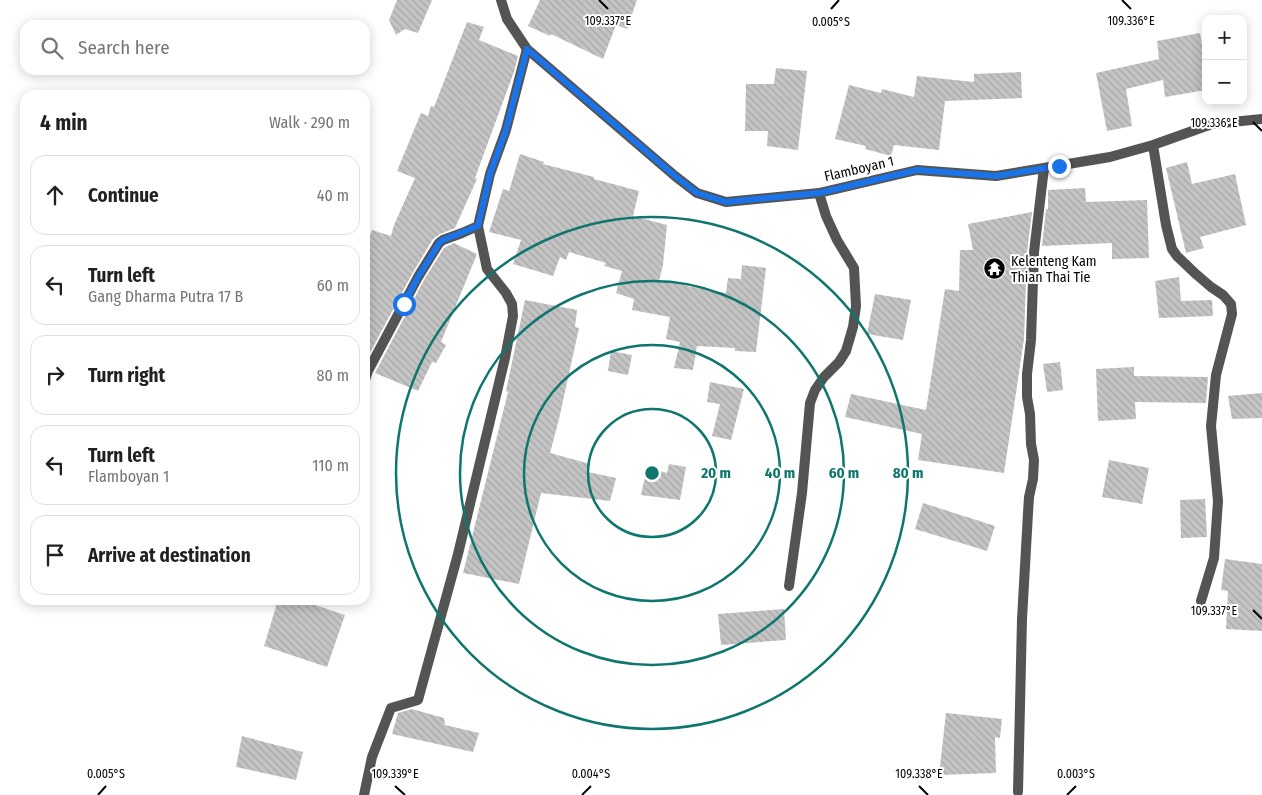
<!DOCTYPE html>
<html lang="en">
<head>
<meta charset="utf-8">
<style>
  :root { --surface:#fff; --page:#f2f2f2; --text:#202124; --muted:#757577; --line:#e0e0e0 }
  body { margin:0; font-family:"Fira Sans Condensed",sans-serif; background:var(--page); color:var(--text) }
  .controls { position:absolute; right:15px; top:15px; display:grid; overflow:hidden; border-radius:10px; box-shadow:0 2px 12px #0003 }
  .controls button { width:45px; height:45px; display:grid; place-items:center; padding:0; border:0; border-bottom:1px solid var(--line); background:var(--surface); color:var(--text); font:25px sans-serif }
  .stop { position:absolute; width:15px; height:15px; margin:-11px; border:4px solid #1a73e8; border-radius:50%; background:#fff }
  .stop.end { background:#1a73e8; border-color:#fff; box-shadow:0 1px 5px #0008 }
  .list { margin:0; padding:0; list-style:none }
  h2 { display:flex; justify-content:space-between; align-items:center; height:65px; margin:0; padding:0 20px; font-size:21px }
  h2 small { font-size:16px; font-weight:400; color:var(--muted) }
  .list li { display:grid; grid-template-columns:32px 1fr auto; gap:15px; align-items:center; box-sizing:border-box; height:80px; margin:0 10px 10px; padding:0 10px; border:1px solid var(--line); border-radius:15px }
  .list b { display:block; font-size:19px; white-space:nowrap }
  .list p { margin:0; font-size:16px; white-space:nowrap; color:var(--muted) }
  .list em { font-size:16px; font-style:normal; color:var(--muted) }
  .icon { flex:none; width:28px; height:28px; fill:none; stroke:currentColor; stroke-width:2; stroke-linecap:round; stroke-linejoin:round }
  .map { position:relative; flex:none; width:1262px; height:795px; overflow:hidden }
  .search { position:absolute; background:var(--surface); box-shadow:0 2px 12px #0003; left:20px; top:20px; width:350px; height:55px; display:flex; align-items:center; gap:12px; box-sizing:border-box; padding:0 18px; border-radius:15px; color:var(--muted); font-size:19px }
  .panel { position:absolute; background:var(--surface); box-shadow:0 2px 12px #0003; left:20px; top:90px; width:350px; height:515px; border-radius:15px }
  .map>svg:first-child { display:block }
  .building { fill:url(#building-back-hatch) }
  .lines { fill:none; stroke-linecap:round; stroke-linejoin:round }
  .street { stroke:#545454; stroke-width:10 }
  .route { stroke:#1a73e8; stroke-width:6 }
  .ticks { fill:none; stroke:#000; stroke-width:2 }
  .ring { fill:none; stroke:#0f766e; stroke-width:2.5 }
  .labels { text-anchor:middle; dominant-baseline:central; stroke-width:4; stroke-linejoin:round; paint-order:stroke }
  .street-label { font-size:14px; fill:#000; stroke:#fff }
  .poi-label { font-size:14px; fill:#000; stroke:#fff; text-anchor:start }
  .ticks-label { font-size:12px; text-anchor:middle; fill:#000; stroke:#fff; stroke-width:4; stroke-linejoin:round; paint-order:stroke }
  .centre { fill:#0f766e; stroke:#fff; stroke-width:2.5 }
  .ring-label { font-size:15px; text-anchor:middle; font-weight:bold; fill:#0f766e; stroke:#fff; stroke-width:4; stroke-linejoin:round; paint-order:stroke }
</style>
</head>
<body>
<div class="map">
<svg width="1262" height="795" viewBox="0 0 1262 795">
  <defs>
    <pattern id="building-back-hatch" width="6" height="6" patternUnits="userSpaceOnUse" patternTransform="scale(1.25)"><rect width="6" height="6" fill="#c4c4c4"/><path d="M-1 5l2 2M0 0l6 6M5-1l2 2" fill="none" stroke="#a7a7a7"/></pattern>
  </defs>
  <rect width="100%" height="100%" fill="#fff"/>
  <path class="building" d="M 397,0 L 432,0 L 418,33 L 405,29 L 396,35 L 389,20 Z
    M 540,0 L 637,0 L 627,29 L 616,25 L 603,59 L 551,34 L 550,36 L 528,26 Z
    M 467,22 L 484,27 L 479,40 L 518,56 L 514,72 L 475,178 L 477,179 L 455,228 L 440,234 L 433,239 L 412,274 L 365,362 L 365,249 L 372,230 L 391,236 L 394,225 L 415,178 L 397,171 L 421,113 L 428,116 L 431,106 L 434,107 Z
    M 1200,33 L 1206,69 L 1206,90 L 1165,97 L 1163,80 L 1126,89 L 1132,126 L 1107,131 L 1096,73 L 1159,59 L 1157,41 Z
    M 776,68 L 807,71 L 798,150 L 767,146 L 768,131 L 745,131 L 746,84 L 774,84 Z
    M 1021,72 L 1022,98 L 945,101 L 939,150 L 894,145 L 891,156 L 865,149 L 866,146 L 835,139 L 849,85 L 881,93 L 882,89 L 914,97 L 917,76 L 974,82 L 974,74 Z
    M 520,154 L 544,162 L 543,164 L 594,177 L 594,179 L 639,191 L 633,216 L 667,225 L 663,265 L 659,281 L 726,293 L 728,278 L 741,279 L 742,265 L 766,268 L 756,352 L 735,351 L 735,348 L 697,346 L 693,370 L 674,368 L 680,342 L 666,339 L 670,317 L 632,310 L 634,299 L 616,293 L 622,271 L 604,266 L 606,263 L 569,252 L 566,260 L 560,257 L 553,276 L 513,264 L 521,240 L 489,232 L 503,189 L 509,191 Z
    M 1187,162 L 1192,184 L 1235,174 L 1246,225 L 1200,237 L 1204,248 L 1186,253 L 1166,168 Z
    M 1085,188 L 1086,202 L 1147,200 L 1149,258 L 1112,259 L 1112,243 L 1042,246 L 1046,209 L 1048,209 L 1048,190 Z
    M 1032,212 L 1027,252 L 1024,339 L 1004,473 L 918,460 L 922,434 L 845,417 L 851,394 L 926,410 L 945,289 L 959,291 L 960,250 L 973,250 L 968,224 Z
    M 454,243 L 477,254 L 441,342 L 446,345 L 436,363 L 432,362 L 418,391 L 375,373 L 424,280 L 444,248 Z
    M 1179,277 L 1181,301 L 1212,300 L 1213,316 L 1159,318 L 1155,281 Z
    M 875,294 L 911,300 L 903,340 L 867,334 Z
    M 525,300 L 577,310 L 575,327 L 579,328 L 559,419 L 550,453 L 590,464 L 588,472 L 616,478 L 610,501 L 541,493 L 519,584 L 463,573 L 508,392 L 506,391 Z
    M 611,351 L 632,355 L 628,375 L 608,371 Z
    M 1060,362 L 1063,390 L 1047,392 L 1043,364 Z
    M 1134,367 L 1134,376 L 1208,377 L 1206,403 L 1135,402 L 1136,419 L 1098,421 L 1096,369 Z
    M 710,382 L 744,389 L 731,440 L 712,436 L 720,404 L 707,402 Z
    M 1262,393 L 1262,418 L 1232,419 L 1228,396 Z
    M 1109,460 L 1149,468 L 1142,504 L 1102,497 Z
    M 669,464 L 686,467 L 680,500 L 641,495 L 647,467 L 667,473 Z
    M 1205,499 L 1207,537 L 1181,538 L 1180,500 Z
    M 923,503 L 995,526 L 987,551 L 915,529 Z
    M 1225,559 L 1262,564 L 1262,631 L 1226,629 L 1228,591 L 1221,590 Z
    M 278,600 L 300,600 L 345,615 L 327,667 L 264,646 Z
    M 784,609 L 786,640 L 721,645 L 718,614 Z
    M 412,709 L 444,718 L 445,725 L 479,733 L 473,752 L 392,734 L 398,713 Z
    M 946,713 L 1002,719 L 1000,738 L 995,737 L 996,773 L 939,775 Z
    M 242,736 L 303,752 L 296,780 L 236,767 Z"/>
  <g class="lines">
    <path class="street" d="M 501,0 L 507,19 L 527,49 L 675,176 L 697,193 L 726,202 L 819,193 L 917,170 L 996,176 L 1110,157 L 1153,145 L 1212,124 L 1262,119
      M 1153,145 L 1166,225 L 1172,249 L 1177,256 L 1197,275 L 1211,287 L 1223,295 L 1231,304 L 1232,314 L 1216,375 L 1211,426 L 1218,501 L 1214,558 L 1201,601
      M 365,380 L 368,371 L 418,277 L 439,243 L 443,240 L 462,233 L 478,226
      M 789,586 L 802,493 L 810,403 L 815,390 L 824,377 L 839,362 L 846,351 L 853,327 L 856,306 L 854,268 L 837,240 L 826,216 L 819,193
      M 1018,792 L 1022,619 L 1028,513 L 1029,497 L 1033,479 L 1034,460 L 1031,444 L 1030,414 L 1027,397 L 1027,374 L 1031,340 L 1034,252 L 1044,168
      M 364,795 L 372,757 L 391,708 L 418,700 L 458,554 L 505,358 L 513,316 L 512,304 L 506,293 L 487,269 L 478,226 L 490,174 L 506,130 L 527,49"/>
  </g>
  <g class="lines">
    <path class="route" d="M 404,304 L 418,277 L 440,242 L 443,240 L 478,226 L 490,174 L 506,130 L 527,49 L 675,176 L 697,193 L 726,202 L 819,193 L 917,170 L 996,176 L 1059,166"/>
  </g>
  <path class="ticks" d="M 599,0 L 608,9M 1122,0 L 1131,9M 831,9 L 839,0M 1253,122 L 1262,131M 1253,610 L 1262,619M 395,786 L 405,795M 919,786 L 928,795M 98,795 L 106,786M 582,795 L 591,786M 1067,795 L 1076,786"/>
  <g class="ring">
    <circle cx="652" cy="473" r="64"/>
    <circle cx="652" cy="473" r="128"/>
    <circle cx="652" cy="473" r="192"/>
    <circle cx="652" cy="473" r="256"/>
  </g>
  <defs>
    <symbol id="temple-disc" viewBox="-11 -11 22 22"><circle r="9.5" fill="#000" stroke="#fff"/><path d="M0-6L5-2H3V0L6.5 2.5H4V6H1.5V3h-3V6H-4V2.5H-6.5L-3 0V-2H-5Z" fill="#fff"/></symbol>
  </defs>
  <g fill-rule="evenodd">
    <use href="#temple-disc" x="982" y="256" width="25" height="25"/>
  </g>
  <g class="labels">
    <g class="street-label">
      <text transform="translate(859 169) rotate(-13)">Flamboyan 1</text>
    </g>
    <g class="poi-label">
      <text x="1011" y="261">Kelenteng Kam<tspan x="1011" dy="16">Thian Thai Tie</tspan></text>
    </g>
  </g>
  <g class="ticks-label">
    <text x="1131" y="25">109.336°E</text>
    <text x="608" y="25">109.337°E</text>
    <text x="831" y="26">0.005°S</text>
    <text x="1214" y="127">109.336°E</text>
    <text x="1214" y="615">109.337°E</text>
    <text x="106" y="778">0.005°S</text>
    <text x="591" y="778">0.004°S</text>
    <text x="1076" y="778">0.003°S</text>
    <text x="395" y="778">109.339°E</text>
    <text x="919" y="778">109.338°E</text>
  </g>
  <circle cx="652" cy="473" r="8" class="centre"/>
  <g class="ring-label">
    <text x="716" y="478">20 m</text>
    <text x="780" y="478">40 m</text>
    <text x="844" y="478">60 m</text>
    <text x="908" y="478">80 m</text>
  </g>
</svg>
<div class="controls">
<button>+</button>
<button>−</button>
</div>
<div class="stop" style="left:404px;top:304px"></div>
<div class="stop end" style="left:1059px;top:166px"></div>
<div class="search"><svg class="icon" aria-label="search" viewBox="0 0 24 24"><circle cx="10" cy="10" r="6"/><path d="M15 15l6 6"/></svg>Search here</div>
<section class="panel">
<h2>4 min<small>Walk · 290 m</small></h2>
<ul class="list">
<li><svg class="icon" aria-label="ahead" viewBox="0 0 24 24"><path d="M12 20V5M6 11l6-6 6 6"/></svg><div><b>Continue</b></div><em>40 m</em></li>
<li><svg class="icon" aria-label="left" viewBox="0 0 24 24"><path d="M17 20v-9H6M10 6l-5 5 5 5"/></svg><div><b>Turn left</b><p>Gang Dharma Putra 17 B</p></div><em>60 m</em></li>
<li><svg class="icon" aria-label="right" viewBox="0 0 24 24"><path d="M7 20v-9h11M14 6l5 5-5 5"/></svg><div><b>Turn right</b></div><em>80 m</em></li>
<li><svg class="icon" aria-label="left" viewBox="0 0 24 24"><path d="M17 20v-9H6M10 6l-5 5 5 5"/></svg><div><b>Turn left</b><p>Flamboyan 1</p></div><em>110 m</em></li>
<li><svg class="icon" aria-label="arrive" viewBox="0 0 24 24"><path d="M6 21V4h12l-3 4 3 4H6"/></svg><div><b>Arrive at destination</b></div></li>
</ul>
</section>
</div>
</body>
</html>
